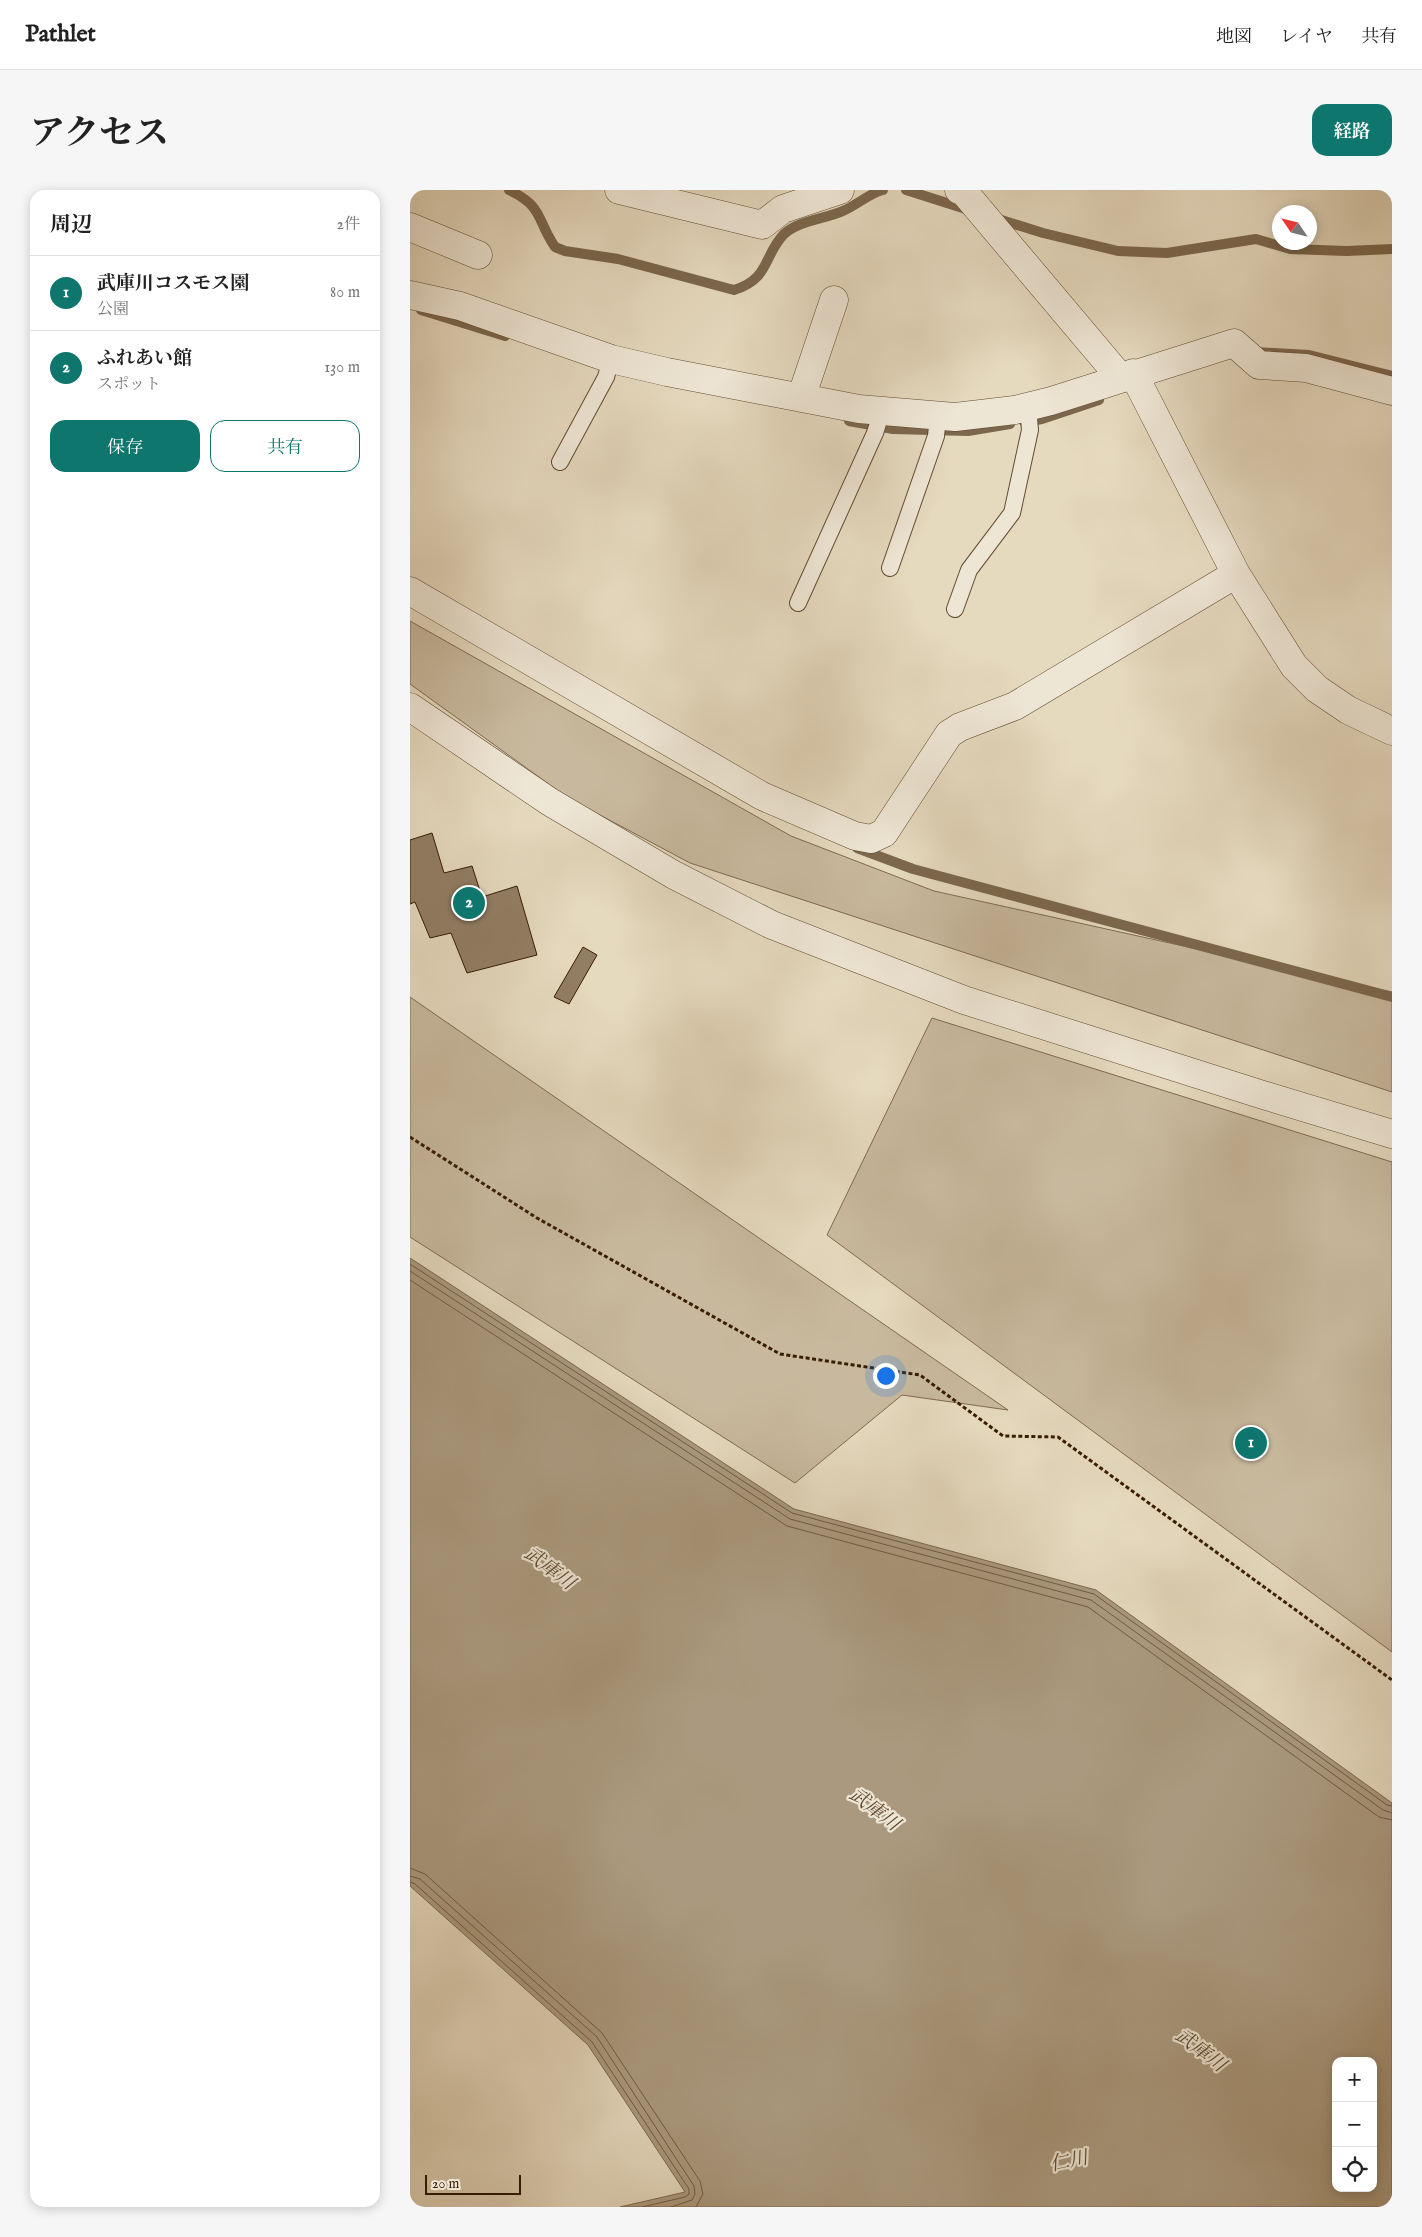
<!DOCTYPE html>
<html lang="ja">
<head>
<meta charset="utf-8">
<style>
  :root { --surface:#fff; --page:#f6f6f6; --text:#222; --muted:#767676; --line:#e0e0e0; --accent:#0f766e }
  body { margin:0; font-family:"IM FELL English","Noto Serif JP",serif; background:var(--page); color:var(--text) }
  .controls { position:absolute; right:15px; bottom:15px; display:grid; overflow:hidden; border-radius:10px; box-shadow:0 2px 12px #0003 }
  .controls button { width:45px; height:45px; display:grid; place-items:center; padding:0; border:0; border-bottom:1px solid var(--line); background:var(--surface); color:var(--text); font:25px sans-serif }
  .compass { position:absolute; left:862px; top:15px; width:45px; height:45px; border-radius:50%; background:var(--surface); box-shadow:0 2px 12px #0003; rotate:305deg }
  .scale { position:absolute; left:15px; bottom:12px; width:96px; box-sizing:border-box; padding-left:5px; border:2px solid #381c03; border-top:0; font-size:14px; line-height:18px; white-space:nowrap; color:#381c03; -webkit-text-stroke:4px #eee6d5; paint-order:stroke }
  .you { position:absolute; left:475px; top:1185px; width:18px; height:18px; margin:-12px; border:4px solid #fff; border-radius:50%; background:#1a73e8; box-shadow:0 0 0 8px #1a73e833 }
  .badge { display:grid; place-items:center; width:32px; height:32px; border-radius:50%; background:var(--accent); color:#fff; font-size:16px; font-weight:700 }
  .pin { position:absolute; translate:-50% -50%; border:2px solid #fff; box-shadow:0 1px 5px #0006 }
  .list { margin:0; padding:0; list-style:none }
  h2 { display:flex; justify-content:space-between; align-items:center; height:65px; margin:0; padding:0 20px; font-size:21px }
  h2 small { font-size:16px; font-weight:400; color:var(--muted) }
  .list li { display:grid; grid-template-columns:32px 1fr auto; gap:15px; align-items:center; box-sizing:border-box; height:75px; padding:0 20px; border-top:1px solid var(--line) }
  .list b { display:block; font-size:19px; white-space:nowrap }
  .list p { margin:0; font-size:16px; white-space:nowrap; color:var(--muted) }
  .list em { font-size:16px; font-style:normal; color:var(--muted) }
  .actions { display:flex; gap:10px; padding:15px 20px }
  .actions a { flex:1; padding:11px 0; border:1px solid var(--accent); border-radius:15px; text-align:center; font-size:18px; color:var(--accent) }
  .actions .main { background:var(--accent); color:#fff }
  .icon { flex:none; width:28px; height:28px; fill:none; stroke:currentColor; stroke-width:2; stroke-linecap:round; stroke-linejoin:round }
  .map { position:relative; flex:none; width:982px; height:2017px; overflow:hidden; border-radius:15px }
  header { display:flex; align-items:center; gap:30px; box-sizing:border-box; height:70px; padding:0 25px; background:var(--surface); border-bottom:1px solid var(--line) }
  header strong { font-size:24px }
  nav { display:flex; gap:28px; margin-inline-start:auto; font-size:18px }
  .intro { display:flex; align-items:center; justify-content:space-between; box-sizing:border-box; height:120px; padding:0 30px }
  h1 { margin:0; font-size:35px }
  .button { padding:12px 22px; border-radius:15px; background:var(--accent); color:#fff; font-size:18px; font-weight:700 }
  main { display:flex; gap:30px; padding:0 30px }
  aside { flex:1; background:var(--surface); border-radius:15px; box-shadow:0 2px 12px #0003 }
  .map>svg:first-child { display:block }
  .green { fill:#c8b99e; stroke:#806a50 }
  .water { fill:#aa997e; stroke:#7c674d; fill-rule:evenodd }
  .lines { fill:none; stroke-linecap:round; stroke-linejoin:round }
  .shore { stroke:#715a40; stroke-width:1 }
  .stream { stroke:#7c674d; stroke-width:10 }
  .building { fill:#927e64; stroke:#381c03 }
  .lane-casing { stroke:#634b32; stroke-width:18 }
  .street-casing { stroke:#634b32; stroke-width:29 }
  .path { stroke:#381c03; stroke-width:3; stroke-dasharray:4 2.5; stroke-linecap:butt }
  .lane { stroke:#eee6d5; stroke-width:16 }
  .street { stroke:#eee6d5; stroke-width:28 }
  .labels { text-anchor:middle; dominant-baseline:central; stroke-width:4.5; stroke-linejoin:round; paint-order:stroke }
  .water-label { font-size:19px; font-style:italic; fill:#60482e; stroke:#eee6d5 }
</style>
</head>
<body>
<header>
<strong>Pathlet</strong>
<nav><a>地図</a><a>レイヤ</a><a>共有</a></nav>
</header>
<div class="intro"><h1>アクセス</h1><a class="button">経路</a></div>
<main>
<aside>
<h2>周辺<small>2件</small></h2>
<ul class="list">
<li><span class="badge">1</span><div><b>武庫川コスモス園</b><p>公園</p></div><em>80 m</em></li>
<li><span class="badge">2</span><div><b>ふれあい館</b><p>スポット</p></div><em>130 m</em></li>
</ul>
<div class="actions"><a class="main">保存</a><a>共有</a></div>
</aside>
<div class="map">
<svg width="982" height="2017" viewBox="0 0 982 2017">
  <rect width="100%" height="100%" fill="#e5d9be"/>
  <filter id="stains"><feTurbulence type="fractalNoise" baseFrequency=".004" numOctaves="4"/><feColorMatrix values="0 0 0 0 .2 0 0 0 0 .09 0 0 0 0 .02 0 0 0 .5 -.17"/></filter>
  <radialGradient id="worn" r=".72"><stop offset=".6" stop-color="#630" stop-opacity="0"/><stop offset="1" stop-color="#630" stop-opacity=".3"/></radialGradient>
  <path class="green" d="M 0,431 L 381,646 L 524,701 L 982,802 L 982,902 L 280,673 L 158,608 L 0,494 Z
    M 0,807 L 598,1220 L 492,1205 L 385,1293 L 0,1047 Z
    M 522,828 L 982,972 L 982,1462 L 417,1045 Z"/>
  <path class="water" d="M 0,1068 L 384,1319 L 686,1400 L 982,1613 L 982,2017 L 210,2017 L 275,2002 L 178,1855 L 0,1696 ZM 926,1871 L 963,1871 L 963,1998 L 926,1998 Z"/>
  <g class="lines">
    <path class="shore" d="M 0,1074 L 382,1323 L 684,1404 L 977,1615 L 982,1616
      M 0,1081 L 380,1329 L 681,1410 L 973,1620 L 982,1623
      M 0,1090 L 377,1336 L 678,1417 L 969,1627 L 982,1630
      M 0,1678 L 15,1684 L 192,1843 L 290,1991 L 293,2004 L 286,2017
      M 0,1686 L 10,1689 L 187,1847 L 284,1996 L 285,2004 L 282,2010 L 261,2017
      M 0,1692 L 5,1694 L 182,1852 L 279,1999 L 279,2004 L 275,2007 L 232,2017"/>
    <path class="stream" d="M 99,0 C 134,17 126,29 145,57 L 155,61 L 208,69 L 324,100 C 360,89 353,66 374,44 C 389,30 417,29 435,20 C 448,14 460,3 473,0
      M 496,0 L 559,20
      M 585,28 L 633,43 L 708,61 L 757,63 L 846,49 L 880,59 L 937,61 L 982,59
      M 11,120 L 95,146
      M 846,162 L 899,165 L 982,186
      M 439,231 L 483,239 L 558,241 L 600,234
      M 614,232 L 632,229 L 689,210
      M 447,658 L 503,679 L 982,807"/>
  </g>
  <path class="building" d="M 22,643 L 34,683 L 62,676 L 72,707 L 107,696 L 127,765 L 57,783 L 41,743 L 20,748 L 5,712 L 0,714 L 0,650 Z
    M 173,757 L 187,765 L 159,814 L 144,807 Z"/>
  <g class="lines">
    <defs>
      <path id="lane" d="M 150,272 L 196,187 L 201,169
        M 480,378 L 526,246 L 528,226
        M 388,413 L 465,243 L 472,221
        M 545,419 L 559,380 L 602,323 L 620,240 L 618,217"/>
      <path id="street" d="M 209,0 L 352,35 L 373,19 L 430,0
        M 549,0 L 554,2 L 710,187
        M 0,37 L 68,65
        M 0,105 L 50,116 L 201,169 L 257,182 L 449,219 L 545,227 L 605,220 L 641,211 L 824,153 L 849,175 L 896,178 L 982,201
        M 723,183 L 826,384 L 884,476 L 907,499 L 938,520 L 982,541
        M 391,208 L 424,110
        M 0,401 L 352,606 L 445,646 L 461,649 L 474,643 L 539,544 L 550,537 L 605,516 L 826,384
        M 0,517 L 140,612 L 264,685 L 362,735 L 554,810 L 853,905 L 982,944"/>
    </defs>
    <use href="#lane" class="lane-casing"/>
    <use href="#street" class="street-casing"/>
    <path class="path" d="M 0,947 L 127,1028 L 370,1164 L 510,1185 L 593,1246 L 648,1247 L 982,1490"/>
    <use href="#lane" class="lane"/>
    <use href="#street" class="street"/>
  </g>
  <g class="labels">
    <g class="water-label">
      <text transform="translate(139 1379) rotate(37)">武庫川</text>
      <text transform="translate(464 1620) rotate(37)">武庫川</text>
      <text transform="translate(790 1861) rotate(37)">武庫川</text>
      <text transform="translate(659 1972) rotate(-12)">仁川</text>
    </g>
  </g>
  <rect width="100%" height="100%" filter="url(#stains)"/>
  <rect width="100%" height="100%" fill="url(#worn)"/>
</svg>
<div class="controls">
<button>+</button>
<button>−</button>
<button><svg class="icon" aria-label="locate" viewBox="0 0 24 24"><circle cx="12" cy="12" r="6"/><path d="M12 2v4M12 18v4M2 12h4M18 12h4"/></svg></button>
</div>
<svg class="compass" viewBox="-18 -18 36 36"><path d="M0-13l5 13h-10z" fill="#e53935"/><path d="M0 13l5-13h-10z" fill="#767676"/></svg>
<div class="scale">20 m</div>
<div class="you"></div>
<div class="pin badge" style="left:841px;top:1253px">1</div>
<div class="pin badge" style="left:59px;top:713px">2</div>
</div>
</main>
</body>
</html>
